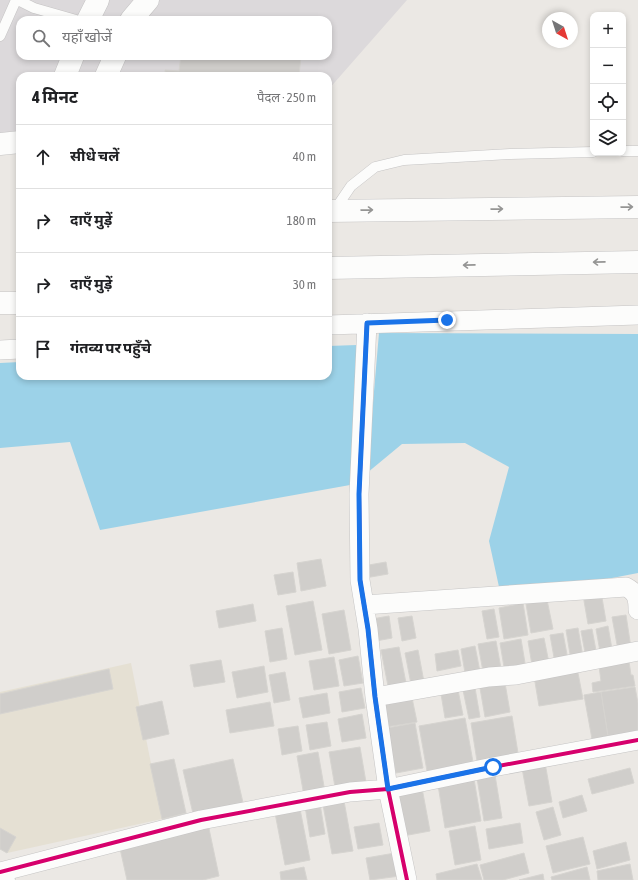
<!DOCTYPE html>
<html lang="hi">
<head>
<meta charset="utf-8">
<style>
  :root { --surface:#fff; --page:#f6f6f6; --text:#202124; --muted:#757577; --line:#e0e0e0 }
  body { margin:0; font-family:"Asap Condensed","Noto Sans Devanagari",sans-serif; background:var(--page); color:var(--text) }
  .controls { position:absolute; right:12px; top:12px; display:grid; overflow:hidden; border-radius:8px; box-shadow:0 2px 6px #0003 }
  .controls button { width:36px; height:36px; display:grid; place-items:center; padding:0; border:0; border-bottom:1px solid var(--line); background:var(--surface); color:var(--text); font:20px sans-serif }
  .compass { position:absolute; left:542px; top:12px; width:36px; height:36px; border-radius:50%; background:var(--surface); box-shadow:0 2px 6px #0003; rotate:141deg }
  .stop { position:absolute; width:12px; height:12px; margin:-9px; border:3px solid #1a73e8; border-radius:50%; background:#fff }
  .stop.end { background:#1a73e8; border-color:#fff; box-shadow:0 1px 4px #0008 }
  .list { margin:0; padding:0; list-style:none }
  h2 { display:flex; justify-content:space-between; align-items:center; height:52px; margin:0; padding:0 16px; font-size:17px }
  h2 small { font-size:13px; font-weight:400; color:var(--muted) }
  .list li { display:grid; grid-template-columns:26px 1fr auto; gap:12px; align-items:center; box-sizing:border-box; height:64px; padding:0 16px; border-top:1px solid var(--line) }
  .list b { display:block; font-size:15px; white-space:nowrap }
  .list em { font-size:13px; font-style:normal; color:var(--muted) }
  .icon { flex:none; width:22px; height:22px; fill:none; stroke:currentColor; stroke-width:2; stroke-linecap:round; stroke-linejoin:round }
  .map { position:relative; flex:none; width:638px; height:880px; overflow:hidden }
  .search { position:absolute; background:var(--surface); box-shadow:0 2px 6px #0003; left:16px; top:16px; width:316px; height:44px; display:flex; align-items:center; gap:10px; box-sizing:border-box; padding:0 14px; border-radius:12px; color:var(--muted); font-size:15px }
  .panel { position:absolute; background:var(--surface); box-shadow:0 2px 6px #0003; left:16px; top:72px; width:316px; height:308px; border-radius:12px }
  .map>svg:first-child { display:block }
  .industrial { fill:#dcd9db; fill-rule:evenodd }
  .education { fill:#e5e0d3 }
  .water { fill:#9cd2e8 }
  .building { fill:#d0cecb; stroke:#d6d4d0 }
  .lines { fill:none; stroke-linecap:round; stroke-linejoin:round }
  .service-casing { stroke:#c5c4c4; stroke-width:11 }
  .minor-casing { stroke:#c5c4c4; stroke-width:20 }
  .tertiary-casing { stroke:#c5c4c4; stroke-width:23 }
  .secondary-casing { stroke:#c5c4c4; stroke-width:23 }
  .service { stroke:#fcfcfb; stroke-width:10 }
  .minor { stroke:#fcfcfb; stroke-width:19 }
  .tertiary { stroke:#fcfcfb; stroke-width:22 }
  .secondary { stroke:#fcfcfb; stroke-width:22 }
  .cycleway-casing { stroke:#fff; stroke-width:6 }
  .cycleway { stroke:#d6006c; stroke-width:4 }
  .oneway { stroke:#959594 }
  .route { stroke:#1a73e8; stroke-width:5 }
</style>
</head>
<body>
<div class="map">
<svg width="638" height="880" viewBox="0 0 638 880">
  <rect width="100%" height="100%" fill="#ebe8e4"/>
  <path class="industrial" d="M 0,0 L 407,0 L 328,90 L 328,76 L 20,76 L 20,138 L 0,135 ZM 20,20 L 328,20 L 328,56 L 20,56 Z"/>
  <path class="education" d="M 131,663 L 162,819 L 7,853 L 0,849 L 0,692 Z"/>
  <path class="water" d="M 379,333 L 638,334 L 638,573 L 576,585 L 501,596 L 489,541 L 509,467 L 465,443 L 402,444 L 367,473 Z
    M 357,345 L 350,485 L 100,530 L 70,442 L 0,448 L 0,363 L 20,362 L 20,376 L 328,376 L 328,346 Z"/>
  <path class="building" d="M 181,56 L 301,56 L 299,76 L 165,76 L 165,70 L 179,71 Z
    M 321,559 L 326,586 L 301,591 L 297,563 Z
    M 386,562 L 388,574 L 365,578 L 363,566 Z
    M 293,572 L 296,592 L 278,595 L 274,575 Z
    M 601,592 L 606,621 L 588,624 L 583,595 Z
    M 547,600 L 553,629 L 531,633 L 526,604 Z
    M 313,601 L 322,650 L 295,655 L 286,606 Z
    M 523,603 L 528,635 L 504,639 L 499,608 Z
    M 253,604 L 256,621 L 219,628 L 216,611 Z
    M 494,609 L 499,637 L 487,639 L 482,611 Z
    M 344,610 L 351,650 L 329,654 L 322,614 Z
    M 626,615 L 631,648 L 618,650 L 612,617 Z
    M 389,616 L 392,638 L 376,641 L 372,619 Z
    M 412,616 L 416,638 L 402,641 L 398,618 Z
    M 608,626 L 613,655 L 601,657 L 596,629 Z
    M 282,628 L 287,659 L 270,662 L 265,631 Z
    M 578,628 L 583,657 L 571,660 L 566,630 Z
    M 592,629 L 597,656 L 586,658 L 581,631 Z
    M 563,633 L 568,660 L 555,663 L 550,635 Z
    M 544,638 L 550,668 L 533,671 L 528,641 Z
    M 521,639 L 526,669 L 505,673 L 500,643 Z
    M 496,641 L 502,674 L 484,677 L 478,644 Z
    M 475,646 L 481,677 L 466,679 L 461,649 Z
    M 399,647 L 406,683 L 388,686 L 381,650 Z
    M 418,650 L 424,682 L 411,684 L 405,653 Z
    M 458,650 L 461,666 L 437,671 L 435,654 Z
    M 628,655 L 631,675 L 633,675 L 635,686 L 593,692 L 592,683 L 601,681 L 598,659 Z
    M 358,656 L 363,683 L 344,686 L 339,660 Z
    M 334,657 L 339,686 L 314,690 L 309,661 Z
    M 221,660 L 225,682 L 194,687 L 190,665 Z
    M 264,666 L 268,692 L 237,698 L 232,672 Z
    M 577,668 L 583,699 L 539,706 L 534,676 Z
    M 109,669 L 113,689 L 0,714 L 0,694 Z
    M 285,672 L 290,700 L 274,703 L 269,675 Z
    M 505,683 L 510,712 L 485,717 L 480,688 Z
    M 457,685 L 463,715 L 445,718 L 440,688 Z
    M 635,687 L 638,703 L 638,731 L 608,736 L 601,692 Z
    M 361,688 L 365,708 L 342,712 L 339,692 Z
    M 475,688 L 480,717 L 469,719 L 463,690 Z
    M 601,692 L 608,736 L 592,739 L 584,695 Z
    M 327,693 L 330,713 L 303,718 L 299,698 Z
    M 411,693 L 417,722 L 386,727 L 381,698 Z
    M 162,701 L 169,734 L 143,740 L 136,707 Z
    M 270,702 L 274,726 L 230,733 L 226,710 Z
    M 362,714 L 366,738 L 342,742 L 338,719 Z
    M 512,716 L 518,753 L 477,761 L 471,723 Z
    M 465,718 L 473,762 L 427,771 L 419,726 Z
    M 327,722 L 331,746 L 310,750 L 306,725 Z
    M 415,723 L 423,768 L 396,773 L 387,728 Z
    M 298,726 L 302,751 L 282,755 L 278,729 Z
    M 360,747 L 367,788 L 336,793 L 329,752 Z
    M 318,752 L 325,792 L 304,796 L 297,756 Z
    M 174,759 L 186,813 L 162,819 L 150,764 Z
    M 233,759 L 244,807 L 194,818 L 183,770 Z
    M 545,763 L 552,802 L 529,806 L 522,768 Z
    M 630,768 L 634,783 L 592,794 L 588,779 Z
    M 495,775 L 502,818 L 484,821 L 477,778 Z
    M 474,779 L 481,821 L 445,828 L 438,785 Z
    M 422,788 L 430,831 L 403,836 L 396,793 Z
    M 582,795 L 587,811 L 563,818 L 559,802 Z
    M 344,801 L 353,851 L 332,854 L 323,805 Z
    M 320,804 L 325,834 L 310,837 L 305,806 Z
    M 553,807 L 561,835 L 544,840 L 536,812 Z
    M 300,809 L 310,860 L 285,865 L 275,813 Z
    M 379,823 L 383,845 L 358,849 L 354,827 Z
    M 520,823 L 523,843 L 489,849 L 486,829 Z
    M 208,824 L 219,876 L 203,880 L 127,880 L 119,844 Z
    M 475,826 L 481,860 L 455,865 L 449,831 Z
    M 0,828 L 16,837 L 7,853 L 0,849 Z
    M 583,837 L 590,864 L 553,873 L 546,846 Z
    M 626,842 L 630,860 L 597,869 L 593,851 Z
    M 395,853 L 400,876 L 370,880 L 366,858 Z
    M 524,853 L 529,873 L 503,880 L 484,880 L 480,865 Z
    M 477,864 L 482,880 L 437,880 L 436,874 Z
    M 630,864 L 633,880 L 598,880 L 597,871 Z
    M 304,867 L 307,880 L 281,880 L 280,872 Z
    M 587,867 L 590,880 L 552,880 L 551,877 Z
    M 543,874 L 544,880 L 519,880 Z"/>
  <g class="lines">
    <defs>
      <path id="service" d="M 18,0 L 34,8 L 76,20
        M 0,36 L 16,0
        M 623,151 L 638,151
        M 334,211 L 351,186 L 375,167 L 404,160 L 510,154 L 593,152"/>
      <path id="minor" d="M 367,323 L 359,494 L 360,580 L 368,629 L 375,697 L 388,789 L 407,880
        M 328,325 L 638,315
        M 0,350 L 20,349
        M 364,605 L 626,587 C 637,593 638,598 638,610
        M 375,697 L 489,677 L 516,675 L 638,651
        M 0,872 L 201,820 L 350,792 L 388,789 L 493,767 L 638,740"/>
      <path id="tertiary" d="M 88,20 L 98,0
        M 131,20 L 148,0
        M 65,76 L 73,56
        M 106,76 L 115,56
        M 0,875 L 4,880"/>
      <path id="secondary" d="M 0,144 L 20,142
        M 328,211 L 638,207
        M 328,268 L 638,262
        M 0,303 L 20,303"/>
    </defs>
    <use href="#service" class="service-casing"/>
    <use href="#minor" class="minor-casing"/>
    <use href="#tertiary" class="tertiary-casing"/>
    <use href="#secondary" class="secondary-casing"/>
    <use href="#service" class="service"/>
    <use href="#minor" class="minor"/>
    <use href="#tertiary" class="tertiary"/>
    <use href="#secondary" class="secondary"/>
    <defs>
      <path id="cycleway" d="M 367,323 L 359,494 L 360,580 L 368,629 L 375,697 L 388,789 L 407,880
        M 0,872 L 201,820 L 350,792 L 388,789 L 493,767 L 638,740"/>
    </defs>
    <use href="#cycleway" class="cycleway-casing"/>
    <use href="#cycleway" class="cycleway"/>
  </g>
  <defs><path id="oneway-shaft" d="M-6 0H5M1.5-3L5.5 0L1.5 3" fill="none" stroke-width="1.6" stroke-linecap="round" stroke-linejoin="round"/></defs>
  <g class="oneway">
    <use href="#oneway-shaft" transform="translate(627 207) rotate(-1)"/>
    <use href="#oneway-shaft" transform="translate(497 209) rotate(-1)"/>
    <use href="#oneway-shaft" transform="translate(367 210) rotate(-1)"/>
    <use href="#oneway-shaft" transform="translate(599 262) rotate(179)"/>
    <use href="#oneway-shaft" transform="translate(469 265) rotate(179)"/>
  </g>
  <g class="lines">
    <path class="route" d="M 447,320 L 367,323 L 359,494 L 360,580 L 368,629 L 375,697 L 388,789 L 493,767"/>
  </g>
</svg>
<div class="controls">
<button>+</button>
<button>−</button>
<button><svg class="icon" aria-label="locate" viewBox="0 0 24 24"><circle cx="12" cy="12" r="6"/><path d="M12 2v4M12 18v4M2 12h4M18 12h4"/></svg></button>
<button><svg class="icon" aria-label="layers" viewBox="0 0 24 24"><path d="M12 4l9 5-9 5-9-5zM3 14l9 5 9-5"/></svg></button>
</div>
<svg class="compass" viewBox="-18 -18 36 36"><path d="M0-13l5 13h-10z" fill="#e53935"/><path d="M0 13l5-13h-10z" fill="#757577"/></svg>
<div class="stop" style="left:493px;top:767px"></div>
<div class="stop end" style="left:447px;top:320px"></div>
<div class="search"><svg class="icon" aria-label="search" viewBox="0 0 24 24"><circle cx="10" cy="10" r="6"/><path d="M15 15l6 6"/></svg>यहाँ खोजें</div>
<section class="panel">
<h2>4 मिनट<small>पैदल · 250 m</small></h2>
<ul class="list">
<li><svg class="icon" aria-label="ahead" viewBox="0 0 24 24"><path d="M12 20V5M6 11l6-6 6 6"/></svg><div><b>सीधे चलें</b></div><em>40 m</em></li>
<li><svg class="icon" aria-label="right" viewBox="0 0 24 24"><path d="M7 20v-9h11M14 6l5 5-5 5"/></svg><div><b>दाएँ मुड़ें</b></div><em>180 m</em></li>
<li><svg class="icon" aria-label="right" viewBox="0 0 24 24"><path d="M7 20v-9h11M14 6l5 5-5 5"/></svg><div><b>दाएँ मुड़ें</b></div><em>30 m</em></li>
<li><svg class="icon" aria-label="arrive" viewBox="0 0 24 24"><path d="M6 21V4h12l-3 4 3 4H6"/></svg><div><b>गंतव्य पर पहुँचे</b></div></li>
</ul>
</section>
</div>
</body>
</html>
